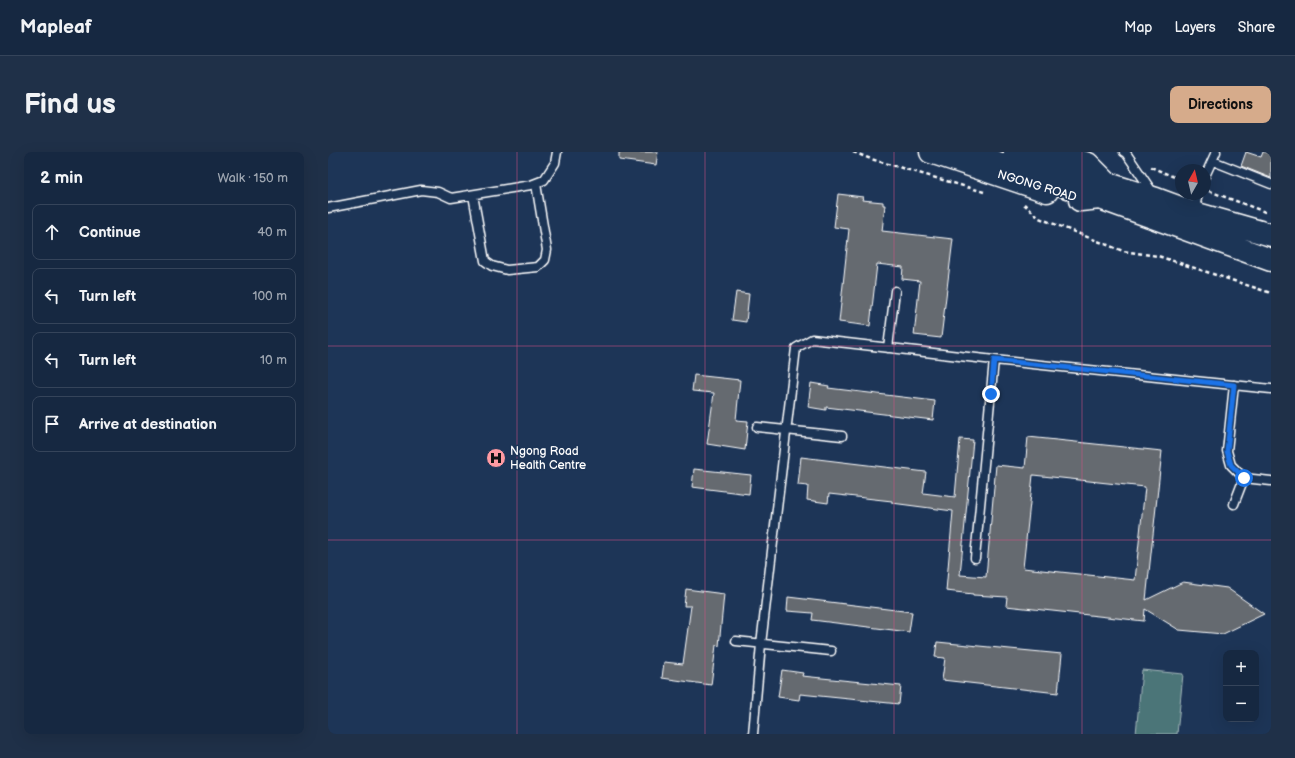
<!DOCTYPE html>
<html lang="en">
<head>
<meta charset="utf-8">
<style>
  :root { --surface:#162841; --page:#1f3048; --text:#f1f3f6; --muted:#9ea6b1; --line:#35445a; --accent:#d6ab8b }
  body { margin:0; font-family:"Balsamiq Sans",sans-serif; background:var(--page); color:var(--text) }
  .controls { position:absolute; right:12px; bottom:12px; display:grid; overflow:hidden; border-radius:8px; box-shadow:0 4px 16px #0002 }
  .controls button { width:36px; height:36px; display:grid; place-items:center; padding:0; border:0; border-bottom:1px solid var(--line); background:var(--surface); color:var(--text); font:20px sans-serif }
  .compass { position:absolute; left:847px; top:12px; width:36px; height:36px; border-radius:50%; background:var(--surface); box-shadow:0 4px 16px #0002; rotate:8deg }
  .stop { position:absolute; width:12px; height:12px; margin:-9px; border:3px solid #1a73e8; border-radius:50%; background:#fff }
  .stop.end { background:#1a73e8; border-color:#fff; box-shadow:0 1px 4px #0008 }
  .list { margin:0; padding:0; list-style:none }
  h2 { display:flex; justify-content:space-between; align-items:center; height:52px; margin:0; padding:0 16px; font-size:17px }
  h2 small { font-size:13px; font-weight:400; color:var(--muted) }
  .list li { display:grid; grid-template-columns:26px 1fr auto; gap:12px; align-items:center; box-sizing:border-box; height:56px; margin:0 8px 8px; padding:0 8px; border:1px solid var(--line); border-radius:8px }
  .list b { display:block; font-size:15px; white-space:nowrap }
  .list em { font-size:13px; font-style:normal; color:var(--muted) }
  .icon { flex:none; width:22px; height:22px; fill:none; stroke:currentColor; stroke-width:2; stroke-linecap:round; stroke-linejoin:round }
  .map { position:relative; flex:none; width:943px; height:582px; overflow:hidden; border-radius:8px }
  header { display:flex; align-items:center; gap:24px; box-sizing:border-box; height:56px; padding:0 20px; background:var(--surface); border-bottom:1px solid var(--line) }
  header strong { font-size:19px }
  nav { display:flex; gap:22px; margin-inline-start:auto; font-size:14px }
  .intro { display:flex; align-items:center; justify-content:space-between; box-sizing:border-box; height:96px; padding:0 24px }
  h1 { margin:0; font-size:28px }
  .button { padding:10px 18px; border-radius:8px; background:var(--accent); color:#111; font-size:14px; font-weight:700 }
  main { display:flex; gap:24px; padding:0 24px }
  aside { flex:1; background:var(--surface); border-radius:8px; box-shadow:0 4px 16px #0002 }
  .map>svg:first-child { display:block }
  .green { fill:#4c7478; stroke:#a6babc }
  .building { fill:#656a70; stroke:#fff; fill-rule:evenodd }
  .lines { fill:none; stroke-linecap:round; stroke-linejoin:round }
  .lane-casing { stroke:#fff; stroke-width:11 }
  .secondary-casing { stroke:#fff; stroke-width:25 }
  .primary-casing { stroke:#fff; stroke-width:25 }
  .path { stroke:#fff; stroke-width:2.5; stroke-dasharray:4 3; stroke-linecap:butt }
  .lane { stroke:#1d3557; stroke-width:8 }
  .secondary { stroke:#1d3557; stroke-width:22 }
  .primary { stroke:#1d3557; stroke-width:22 }
  .route { stroke:#1a73e8; stroke-width:5 }
  .grid { fill:none; stroke:#d15284; stroke-width:1; stroke-opacity:0.55 }
  .labels { text-anchor:middle; dominant-baseline:central; stroke-width:3; stroke-linejoin:round; paint-order:stroke }
  .street-label { font-size:12px; fill:#fff; stroke:#1d3557 }
  .poi-label { font-size:12px; fill:#fff; stroke:#1d3557; text-anchor:start }
</style>
</head>
<body>
<header>
<strong>Mapleaf</strong>
<nav><a>Map</a><a>Layers</a><a>Share</a></nav>
</header>
<div class="intro"><h1>Find us</h1><a class="button">Directions</a></div>
<main>
<aside>
<h2>2 min<small>Walk · 150 m</small></h2>
<ul class="list">
<li><svg class="icon" aria-label="ahead" viewBox="0 0 24 24"><path d="M12 20V5M6 11l6-6 6 6"/></svg><div><b>Continue</b></div><em>40 m</em></li>
<li><svg class="icon" aria-label="left" viewBox="0 0 24 24"><path d="M17 20v-9H6M10 6l-5 5 5 5"/></svg><div><b>Turn left</b></div><em>100 m</em></li>
<li><svg class="icon" aria-label="left" viewBox="0 0 24 24"><path d="M17 20v-9H6M10 6l-5 5 5 5"/></svg><div><b>Turn left</b></div><em>10 m</em></li>
<li><svg class="icon" aria-label="arrive" viewBox="0 0 24 24"><path d="M6 21V4h12l-3 4 3 4H6"/></svg><div><b>Arrive at destination</b></div></li>
</ul>
</aside>
<div class="map">
<svg width="943" height="582" viewBox="0 0 943 582">
  <rect width="100%" height="100%" fill="#1d3557"/>
  <filter id="ink" filterUnits="userSpaceOnUse"><feTurbulence type="fractalNoise" baseFrequency=".025" numOctaves="2"/><feDisplacementMap in="SourceGraphic" scale="8" xChannelSelector="R" yChannelSelector="G"/><feConvolveMatrix kernelMatrix="1 2 1 2 8 2 1 2 1" color-interpolation-filters="sRGB"/></filter>
  <g filter="url(#ink)">
    <path class="green" d="M 814,518 L 855,522 L 849,582 L 808,582 Z"/>
    <path class="building" d="M 291,0 L 330,0 L 328,13 L 291,8 Z
      M 918,0 L 933,5 L 935,0 L 943,0 L 943,26 L 913,14 Z
      M 510,42 L 535,45 L 534,48 L 555,50 L 555,53 L 557,53 L 554,79 L 625,87 L 613,186 L 586,183 L 592,129 L 574,127 L 575,115 L 549,112 L 542,174 L 511,170 L 521,77 L 506,75 Z
      M 408,140 L 421,142 L 418,170 L 404,168 Z
      M 366,223 L 412,228 L 408,268 L 420,269 L 417,298 L 379,292 L 386,241 L 364,239 Z
      M 483,231 L 501,234 L 500,236 L 607,249 L 605,268 L 498,255 L 498,258 L 480,255 Z
      M 700,285 L 834,299 L 818,448 L 855,430 L 899,436 L 936,462 L 895,482 L 851,478 L 817,457 L 816,469 L 678,454 L 679,445 L 645,443 L 645,442 L 618,439 L 625,359 L 564,351 L 564,349 L 501,342 L 500,351 L 479,348 L 480,334 L 470,333 L 473,305 L 598,320 L 595,341 L 627,345 L 632,287 L 645,288 L 632,423 L 658,425 L 668,313 L 697,316 ZM 705,323 L 817,335 L 807,428 L 695,416 Z
      M 366,317 L 423,323 L 421,342 L 364,335 Z
      M 358,437 L 396,442 L 391,494 L 388,493 L 383,533 L 334,526 L 336,510 L 355,512 L 363,454 L 356,454 Z
      M 460,445 L 584,460 L 581,480 L 484,468 L 485,461 L 459,459 Z
      M 609,490 L 734,502 L 730,541 L 614,528 L 617,506 L 607,505 Z
      M 454,518 L 475,521 L 474,524 L 573,534 L 571,552 L 472,542 L 471,548 L 450,545 Z"/>
    <g class="lines">
      <defs>
        <path id="lane" d="M 796,0 L 798,1 L 825,41
          M 885,9 L 943,32
          M 877,24 L 888,0
          M 145,43 L 157,109 L 164,114 L 179,118 L 210,115 L 217,108 L 219,98 L 208,32
          M 0,56 L 93,38 L 110,40 L 123,46 L 203,33 L 216,28 L 227,11 L 229,0
          M 866,60 L 870,42
          M 560,196 L 567,139
          M 906,233 L 899,299 L 903,313 L 916,326 L 943,329
          M 429,275 L 514,284
          M 906,352 L 916,326
          M 647,406 L 666,208
          M 408,489 L 503,499
          M 425,582 L 433,492 L 468,196 L 484,187 L 666,208 L 943,237"/>
        <path id="secondary" d="M 603,0 L 719,39
          M 723,0 L 760,12 L 780,32 L 828,47 L 866,61 L 943,83
          M 752,48 L 772,46 L 943,108"/>
        <path id="primary" d="M 638,0 L 772,46
          M 687,0 L 780,32"/>
      </defs>
      <use href="#lane" class="lane-casing"/>
      <use href="#secondary" class="secondary-casing"/>
      <use href="#primary" class="primary-casing"/>
      <path class="path" d="M 525,0 L 543,7 L 656,40
        M 823,15 L 853,28
        M 881,39 L 940,61
        M 696,52 L 711,66 L 795,99 L 830,104 L 943,141"/>
      <use href="#lane" class="lane"/>
      <use href="#secondary" class="secondary"/>
      <use href="#primary" class="primary"/>
    </g>
  </g>
  <g class="lines" filter="url(#ink)">
    <path class="route" d="M 663,242 L 666,208 L 906,233 L 899,299 L 903,313 L 916,326"/>
  </g>
  <path class="grid" d="M 189,0 L 189,582M 377,0 L 377,582M 566,0 L 566,582M 754,0 L 754,582M 0,194 L 943,194M 0,388 L 943,388"/>
  <defs>
    <symbol id="hospital-disc" viewBox="-11 -11 22 22"><circle r="9.5" fill="#ff9aa2" stroke="#1d3557"/><path d="M-5-5h3v3.5h4V-5h3V5h-3V1.5h-4V5h-3Z" fill="#111"/></symbol>
  </defs>
  <g fill-rule="evenodd">
    <use href="#hospital-disc" x="157" y="295" width="22" height="22"/>
  </g>
  <g class="labels">
    <g class="street-label">
      <text transform="translate(709 34) rotate(17)">NGONG ROAD</text>
    </g>
    <g class="poi-label">
      <text x="182" y="299">Ngong Road<tspan x="182" dy="14">Health Centre</tspan></text>
    </g>
  </g>
</svg>
<div class="controls">
<button>+</button>
<button>−</button>
</div>
<svg class="compass" viewBox="-18 -18 36 36"><path d="M0-13l5 13h-10z" fill="#e53935"/><path d="M0 13l5-13h-10z" fill="#9ea6b1"/></svg>
<div class="stop" style="left:916px;top:326px"></div>
<div class="stop end" style="left:663px;top:242px"></div>
</div>
</main>
</body>
</html>
